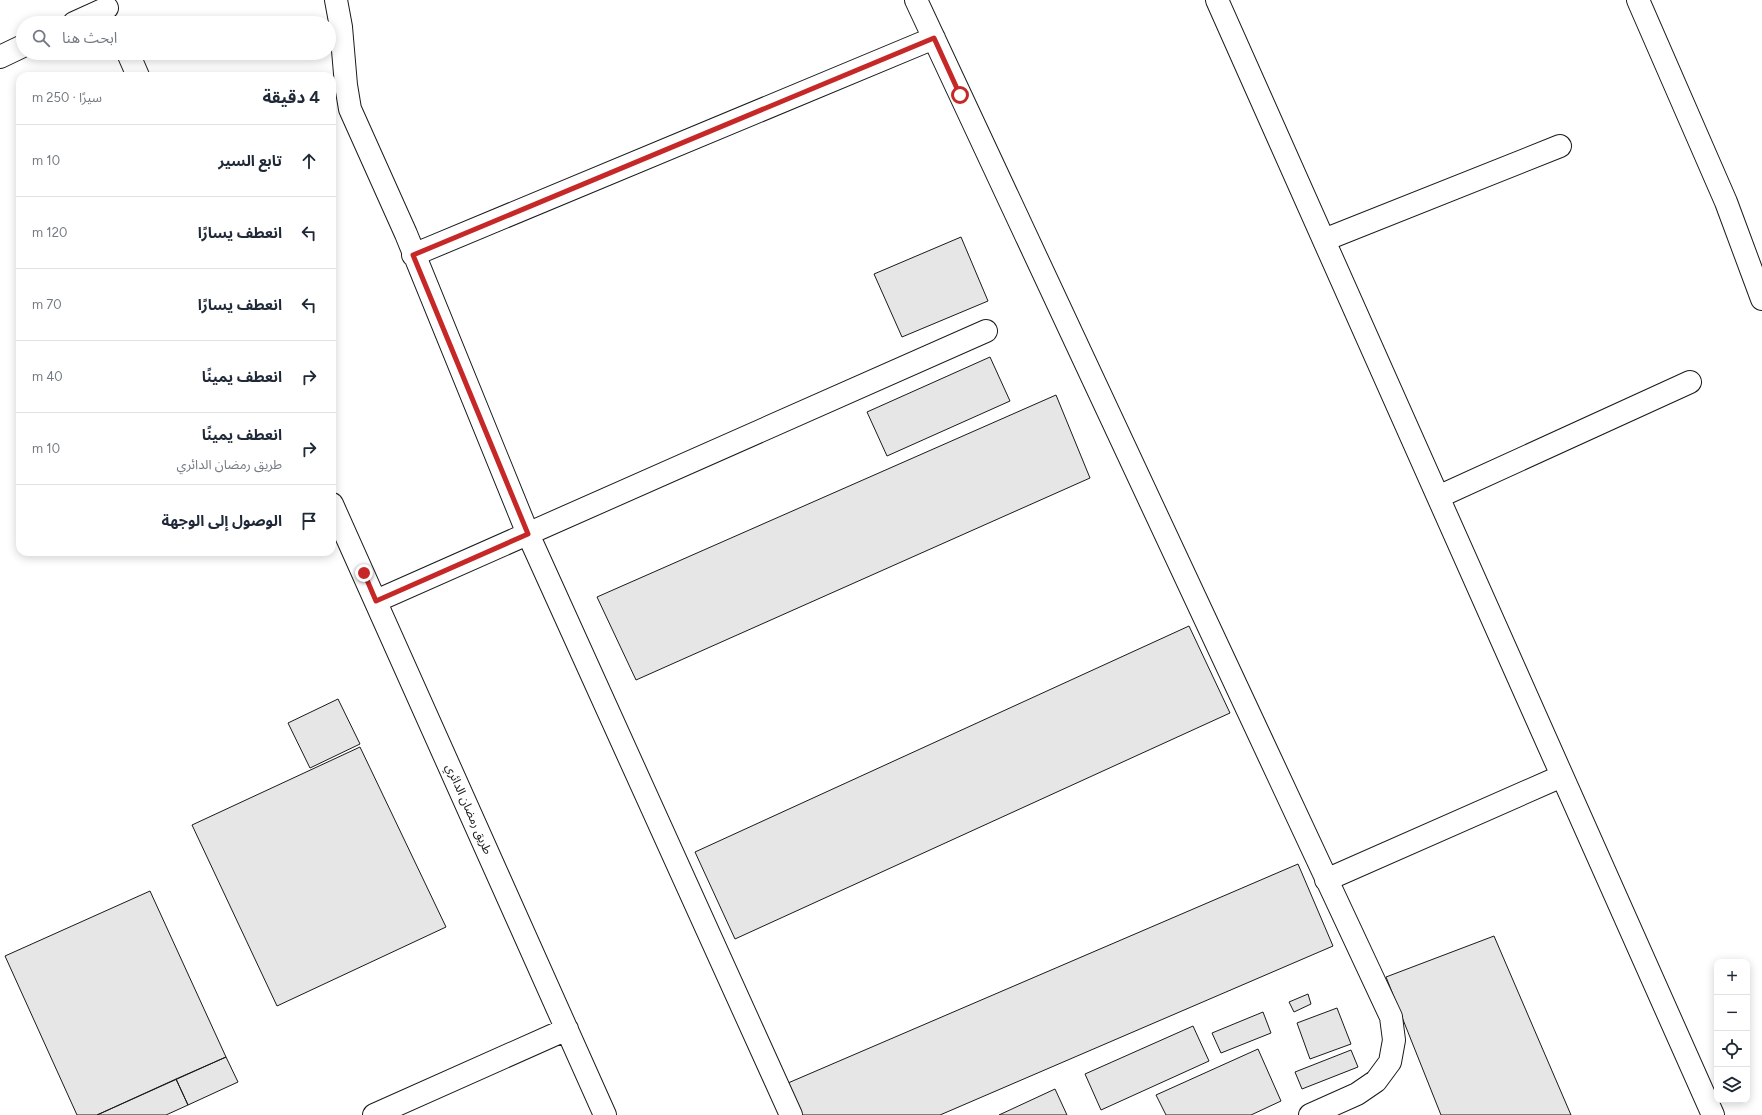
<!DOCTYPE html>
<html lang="ar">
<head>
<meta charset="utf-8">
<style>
  :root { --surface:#fff; --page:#f6f6f7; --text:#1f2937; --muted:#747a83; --line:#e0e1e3 }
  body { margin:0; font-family:Figtree,"Noto Sans Arabic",sans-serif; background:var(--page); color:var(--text); direction:rtl }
  .controls { position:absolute; right:12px; bottom:12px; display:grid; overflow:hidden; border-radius:8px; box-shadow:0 2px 10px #0003 }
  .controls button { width:36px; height:36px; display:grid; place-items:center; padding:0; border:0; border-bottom:1px solid var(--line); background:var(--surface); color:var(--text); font:20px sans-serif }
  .stop { position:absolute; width:12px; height:12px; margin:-9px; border:3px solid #c62828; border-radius:50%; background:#fff }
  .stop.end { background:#c62828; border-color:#fff; box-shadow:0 1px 4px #0008 }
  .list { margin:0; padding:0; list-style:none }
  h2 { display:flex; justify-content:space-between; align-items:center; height:52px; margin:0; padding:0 16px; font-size:17px }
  h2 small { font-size:13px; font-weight:400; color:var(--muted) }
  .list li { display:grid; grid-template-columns:26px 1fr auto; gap:12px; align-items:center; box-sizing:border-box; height:72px; padding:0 16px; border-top:1px solid var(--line) }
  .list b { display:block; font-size:15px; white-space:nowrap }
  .list p { margin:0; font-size:13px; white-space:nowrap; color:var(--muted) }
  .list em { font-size:13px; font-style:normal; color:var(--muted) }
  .icon { flex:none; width:22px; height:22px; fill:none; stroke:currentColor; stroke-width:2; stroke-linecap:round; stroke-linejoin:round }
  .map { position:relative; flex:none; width:1762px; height:1115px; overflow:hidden; direction:ltr }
  .search { position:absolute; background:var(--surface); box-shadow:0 2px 10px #0003; left:16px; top:16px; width:320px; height:44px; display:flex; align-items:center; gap:10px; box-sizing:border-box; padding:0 14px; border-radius:22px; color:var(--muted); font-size:15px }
  .panel { position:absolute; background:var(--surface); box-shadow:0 2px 10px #0003; left:16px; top:72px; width:320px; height:484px; border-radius:12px; direction:rtl }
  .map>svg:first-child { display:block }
  .building { fill:#e6e6e6; stroke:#1a1a1a }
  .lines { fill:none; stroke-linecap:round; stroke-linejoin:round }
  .minor-casing { stroke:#1a1a1a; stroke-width:24 }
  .minor { stroke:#fff; stroke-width:22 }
  .route { stroke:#c62828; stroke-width:5 }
  .labels { text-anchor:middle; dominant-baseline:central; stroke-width:3; stroke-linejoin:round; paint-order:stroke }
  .street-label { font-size:12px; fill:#1a1a1a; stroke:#fff }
</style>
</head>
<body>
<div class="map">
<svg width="1762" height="1115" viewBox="0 0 1762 1115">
  <rect width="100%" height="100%" fill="#fff"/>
  <path class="building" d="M 961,237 L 988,301 L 902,337 L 874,274 Z
    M 990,357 L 1010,401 L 887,456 L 867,412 Z
    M 1056,395 L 1090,478 L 636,680 L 597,597 Z
    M 1189,626 L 1230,713 L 735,939 L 695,852 Z
    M 338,699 L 360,744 L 310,768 L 288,723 Z
    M 360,747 L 446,927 L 277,1006 L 192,825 Z
    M 1298,864 L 1333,946 L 940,1115 L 802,1115 L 788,1083 Z
    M 150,891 L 226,1057 L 97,1115 L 77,1115 L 5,956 Z
    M 1494,936 L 1571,1115 L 1441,1115 L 1386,977 Z
    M 1308,994 L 1311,1004 L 1294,1012 L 1289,1002 Z
    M 1337,1008 L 1351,1044 L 1310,1059 L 1297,1023 Z
    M 1263,1012 L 1271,1033 L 1221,1053 L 1212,1033 Z
    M 1193,1026 L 1209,1061 L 1101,1110 L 1085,1074 Z
    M 1258,1049 L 1281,1101 L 1251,1115 L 1166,1115 L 1156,1095 Z
    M 1351,1050 L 1358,1067 L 1302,1089 L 1295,1072 Z
    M 226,1057 L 238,1082 L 188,1105 L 176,1079 Z
    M 176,1079 L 188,1105 L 166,1115 L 97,1115 Z
    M 1055,1089 L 1067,1115 L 999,1115 Z"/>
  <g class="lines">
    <defs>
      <path id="minor" d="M 336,0 L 341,27 L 346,85 L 350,109 L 406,234 L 528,534 L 791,1115
        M 916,0 L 1391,1017 L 1394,1040 L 1390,1062 L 1376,1081 L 1357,1094 L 1310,1115
        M 1217,0 L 1713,1115
        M 1638,0 L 1726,202 L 1762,299
        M 74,23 L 107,8
        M 128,53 L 138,76
        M 0,57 L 23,46
        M 1324,240 L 1560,146
        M 413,255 L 934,38
        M 1438,497 L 1690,382
        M 332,504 L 605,1115
        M 376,601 L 986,331
        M 1326,880 L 1562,776
        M 374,1115 L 567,1029"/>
    </defs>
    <use href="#minor" class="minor-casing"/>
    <use href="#minor" class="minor"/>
  </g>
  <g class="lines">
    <path class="route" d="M 364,573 L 376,601 L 528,534 L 413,255 L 934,38 L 960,95"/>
  </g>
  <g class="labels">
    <g class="street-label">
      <text transform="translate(469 809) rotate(66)">طريق رمضان الدائري</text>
    </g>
  </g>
</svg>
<div class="controls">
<button>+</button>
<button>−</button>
<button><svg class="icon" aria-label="locate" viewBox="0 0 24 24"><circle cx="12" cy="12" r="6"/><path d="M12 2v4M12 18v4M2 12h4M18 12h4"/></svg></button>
<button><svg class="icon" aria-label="layers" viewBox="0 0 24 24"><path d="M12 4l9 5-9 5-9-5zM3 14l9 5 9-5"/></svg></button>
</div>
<div class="stop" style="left:960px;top:95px"></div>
<div class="stop end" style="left:364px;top:573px"></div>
<div class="search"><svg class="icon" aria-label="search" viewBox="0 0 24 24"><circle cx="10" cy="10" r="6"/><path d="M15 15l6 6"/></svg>ابحث هنا</div>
<section class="panel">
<h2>4 دقيقة<small>سيرًا · 250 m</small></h2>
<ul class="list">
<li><svg class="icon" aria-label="ahead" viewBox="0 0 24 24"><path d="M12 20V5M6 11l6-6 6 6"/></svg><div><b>تابع السير</b></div><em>10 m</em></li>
<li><svg class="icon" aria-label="left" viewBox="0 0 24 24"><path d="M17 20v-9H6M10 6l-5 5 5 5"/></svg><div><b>انعطف يسارًا</b></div><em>120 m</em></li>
<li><svg class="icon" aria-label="left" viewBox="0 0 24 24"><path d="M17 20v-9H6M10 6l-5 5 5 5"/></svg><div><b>انعطف يسارًا</b></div><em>70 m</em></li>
<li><svg class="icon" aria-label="right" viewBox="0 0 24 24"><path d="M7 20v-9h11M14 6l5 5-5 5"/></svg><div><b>انعطف يمينًا</b></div><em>40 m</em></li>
<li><svg class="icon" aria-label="right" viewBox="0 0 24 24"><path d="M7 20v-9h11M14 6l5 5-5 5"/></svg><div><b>انعطف يمينًا</b><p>طريق رمضان الدائري</p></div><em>10 m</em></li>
<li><svg class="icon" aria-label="arrive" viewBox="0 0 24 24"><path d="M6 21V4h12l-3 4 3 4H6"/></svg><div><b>الوصول إلى الوجهة</b></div></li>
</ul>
</section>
</div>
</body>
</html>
